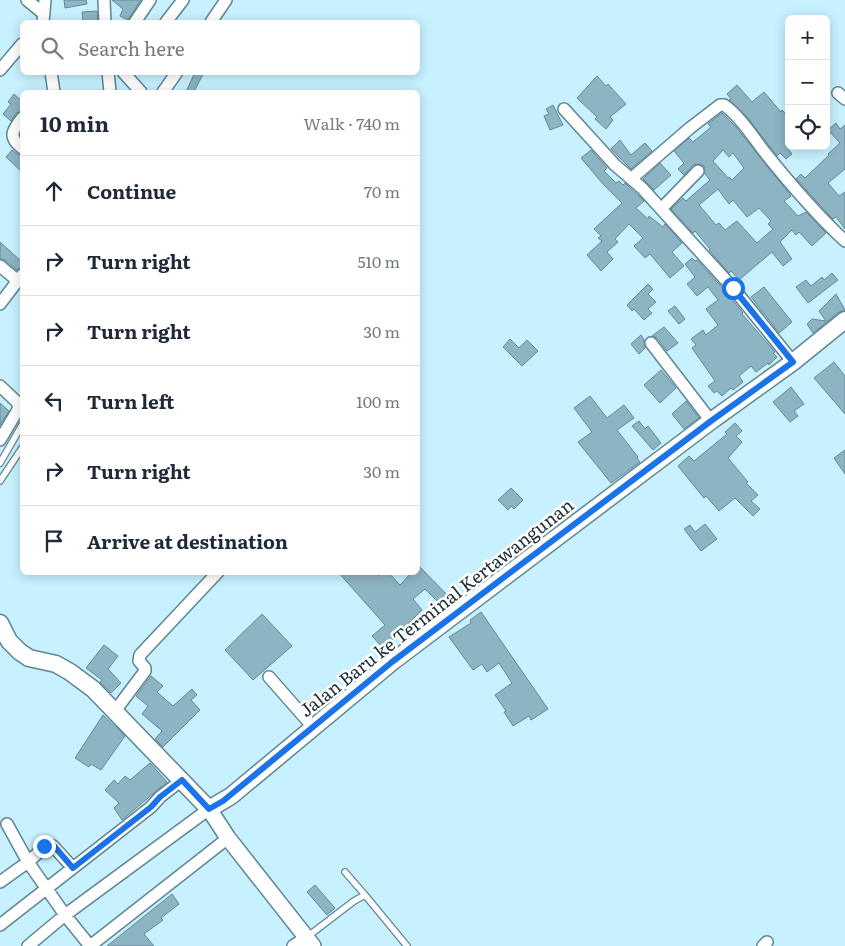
<!DOCTYPE html>
<html lang="en">
<head>
<meta charset="utf-8">
<style>
  :root { --surface:#fff; --page:#f2f2f3; --text:#1f2937; --muted:#747a83; --line:#e0e1e3 }
  body { margin:0; font-family:Literata,serif; background:var(--page); color:var(--text) }
  .controls { position:absolute; right:15px; top:15px; display:grid; overflow:hidden; border-radius:8px; box-shadow:0 2px 12px #0003 }
  .controls button { width:45px; height:45px; display:grid; place-items:center; padding:0; border:0; border-bottom:1px solid var(--line); background:var(--surface); color:var(--text); font:25px sans-serif }
  .stop { position:absolute; width:15px; height:15px; margin:-11px; border:4px solid #1a73e8; border-radius:50%; background:#fff }
  .stop.end { background:#1a73e8; border-color:#fff; box-shadow:0 1px 5px #0008 }
  .list { margin:0; padding:0; list-style:none }
  h2 { display:flex; justify-content:space-between; align-items:center; height:65px; margin:0; padding:0 20px; font-size:21px }
  h2 small { font-size:16px; font-weight:400; color:var(--muted) }
  .list li { display:grid; grid-template-columns:32px 1fr auto; gap:15px; align-items:center; box-sizing:border-box; height:70px; padding:0 20px; border-top:1px solid var(--line) }
  .list b { display:block; font-size:19px; white-space:nowrap }
  .list em { font-size:16px; font-style:normal; color:var(--muted) }
  .icon { flex:none; width:28px; height:28px; fill:none; stroke:currentColor; stroke-width:2; stroke-linecap:round; stroke-linejoin:round }
  .map { position:relative; flex:none; width:845px; height:946px; overflow:hidden }
  .search { position:absolute; background:var(--surface); box-shadow:0 2px 12px #0003; left:20px; top:20px; width:400px; height:55px; display:flex; align-items:center; gap:12px; box-sizing:border-box; padding:0 18px; border-radius:8px; color:var(--muted); font-size:19px }
  .panel { position:absolute; background:var(--surface); box-shadow:0 2px 12px #0003; left:20px; top:90px; width:400px; height:485px; border-radius:8px }
  .map>svg:first-child { display:block }
  .building { fill:#8db4c2; stroke:#638996; fill-rule:evenodd }
  .lines { fill:none; stroke-linecap:round; stroke-linejoin:round }
  .service-casing { stroke:#5f8592; stroke-width:8 }
  .minor-casing { stroke:#5f8592; stroke-width:14 }
  .tertiary-casing { stroke:#5f8592; stroke-width:18 }
  .secondary-casing { stroke:#5f8592; stroke-width:19 }
  .service { stroke:#fff; stroke-width:5.5 }
  .minor { stroke:#fff; stroke-width:11 }
  .tertiary { stroke:#fff; stroke-width:15 }
  .secondary { stroke:#fff; stroke-width:16 }
  .route { stroke:#1a73e8; stroke-width:6 }
  .labels { text-anchor:middle; dominant-baseline:central; stroke-width:5; stroke-linejoin:round; paint-order:stroke }
  .street-label { font-size:18px; fill:#1f2f35; stroke:#fff }
</style>
</head>
<body>
<div class="map">
<svg width="845" height="946" viewBox="0 0 845 946">
  <rect width="100%" height="100%" fill="#c7f1ff"/>
  <path class="building" d="M 64,0 L 86,0 L 87,4 L 65,8 Z
    M 112,0 L 141,0 L 128,20 L 120,16 L 123,9 Z
    M 97,11 L 98,22 L 83,22 L 82,12 Z
    M 195,72 L 204,72 L 194,92 L 186,92 Z
    M 597,76 L 606,86 L 608,84 L 626,104 L 610,117 L 613,120 L 606,129 L 595,119 L 597,117 L 577,98 Z
    M 737,85 L 752,102 L 764,92 L 781,112 L 782,110 L 789,117 L 789,150 L 792,154 L 786,159 L 780,153 L 777,156 L 747,117 L 729,100 L 731,99 L 727,94 Z
    M 14,94 L 22,101 L 22,111 L 16,113 L 11,121 L 3,114 L 11,104 L 8,102 Z
    M 553,105 L 563,125 L 550,130 L 544,116 L 549,114 L 546,109 Z
    M 722,113 L 736,127 L 791,196 L 784,201 L 798,216 L 806,212 L 826,233 L 812,246 L 799,232 L 796,235 L 792,230 L 780,242 L 792,259 L 783,266 L 772,252 L 739,280 L 731,271 L 729,273 L 709,250 L 710,249 L 695,231 L 693,233 L 671,209 L 683,198 L 686,201 L 710,180 L 705,174 L 704,166 L 699,164 L 693,165 L 684,175 L 678,169 L 684,163 L 674,151 L 689,138 L 693,142 L 711,127 L 708,124 ZM 723,150 L 729,157 L 733,153 L 744,168 L 732,180 L 729,177 L 728,178 L 713,161 ZM 718,189 L 729,204 L 733,200 L 747,217 L 759,208 L 771,221 L 768,224 L 773,229 L 757,243 L 737,221 L 725,230 L 719,223 L 716,225 L 699,205 Z
    M 836,123 L 840,129 L 845,125 L 845,169 L 828,183 L 839,196 L 845,192 L 845,229 L 836,217 L 833,219 L 829,215 L 796,179 L 801,174 L 805,178 L 829,155 L 828,154 L 840,143 L 828,130 Z
    M 620,140 L 631,155 L 645,143 L 652,151 L 631,169 L 611,149 Z
    M 12,150 L 17,154 L 22,155 L 22,172 L 6,157 Z
    M 591,150 L 607,168 L 604,171 L 616,183 L 619,181 L 623,185 L 625,183 L 644,201 L 636,208 L 648,219 L 649,216 L 663,227 L 665,224 L 682,243 L 672,252 L 684,266 L 670,278 L 650,254 L 645,258 L 634,246 L 643,238 L 629,224 L 615,239 L 618,242 L 607,252 L 613,259 L 601,271 L 587,255 L 602,241 L 598,238 L 601,236 L 594,229 L 622,203 L 603,184 L 581,158 Z
    M 660,163 L 671,175 L 654,190 L 643,179 Z
    M 0,242 L 22,262 L 22,268 L 17,270 L 5,260 L 0,259 Z
    M 692,258 L 695,261 L 697,260 L 727,293 L 743,313 L 742,314 L 775,352 L 773,353 L 777,357 L 769,365 L 768,363 L 756,372 L 751,366 L 739,376 L 743,382 L 733,390 L 731,388 L 722,396 L 717,391 L 714,393 L 708,386 L 715,381 L 692,348 L 696,345 L 691,339 L 703,330 L 706,335 L 718,325 L 706,309 L 718,300 L 708,287 L 697,296 L 687,284 L 695,277 L 685,264 Z
    M 832,273 L 838,280 L 808,303 L 796,287 L 806,280 L 811,286 L 822,277 L 824,280 Z
    M 648,284 L 653,289 L 648,294 L 656,302 L 648,309 L 652,313 L 644,320 L 634,309 L 632,311 L 627,305 Z
    M 764,287 L 792,322 L 779,333 L 751,297 Z
    M 836,294 L 845,310 L 839,312 L 813,333 L 807,324 L 812,319 L 826,321 L 819,311 Z
    M 675,306 L 685,319 L 679,324 L 668,311 Z
    M 664,327 L 678,343 L 667,351 L 657,338 L 652,336 Z
    M 641,335 L 644,340 L 645,348 L 639,354 L 631,344 Z
    M 510,339 L 519,348 L 527,340 L 538,351 L 522,366 L 503,347 Z
    M 834,362 L 845,376 L 845,414 L 814,378 Z
    M 661,370 L 676,388 L 660,403 L 644,385 Z
    M 791,387 L 804,404 L 794,411 L 798,416 L 790,422 L 773,402 Z
    M 590,396 L 607,418 L 624,405 L 634,418 L 617,430 L 638,457 L 637,458 L 640,462 L 611,483 L 578,442 L 592,432 L 574,408 Z
    M 686,401 L 699,418 L 684,429 L 672,414 Z
    M 0,403 L 9,411 L 0,425 Z
    M 639,421 L 645,429 L 648,426 L 661,443 L 653,450 L 632,426 Z
    M 735,423 L 742,431 L 736,436 L 742,442 L 728,458 L 748,482 L 746,483 L 758,495 L 751,501 L 760,509 L 753,516 L 735,498 L 719,511 L 706,496 L 704,498 L 678,466 L 689,456 L 694,461 L 727,434 L 725,432 Z
    M 845,450 L 845,474 L 834,458 Z
    M 511,488 L 523,500 L 514,509 L 511,506 L 508,510 L 498,500 Z
    M 705,524 L 717,539 L 701,551 L 684,529 L 690,525 L 695,532 Z
    M 418,565 L 453,601 L 445,609 L 425,589 L 413,599 L 422,610 L 405,627 L 412,634 L 406,639 L 400,633 L 383,648 L 372,636 L 385,625 L 338,572 L 376,572 L 379,576 L 382,572 L 388,572 L 400,585 L 412,572 L 418,572 Z
    M 481,612 L 548,709 L 531,720 L 529,716 L 513,726 L 504,712 L 506,711 L 495,695 L 512,683 L 499,663 L 487,672 L 482,664 L 473,670 L 449,637 L 471,623 L 470,620 Z
    M 262,614 L 292,646 L 253,680 L 225,650 Z
    M 104,645 L 118,656 L 108,669 L 121,683 L 111,693 L 100,682 L 102,680 L 86,668 Z
    M 151,676 L 163,686 L 157,692 L 173,706 L 192,689 L 197,695 L 191,700 L 200,710 L 163,747 L 155,739 L 162,731 L 142,714 L 148,706 L 136,696 Z
    M 103,715 L 125,736 L 101,770 L 91,764 L 89,767 L 75,758 Z
    M 150,763 L 167,782 L 122,820 L 114,808 L 119,803 L 105,790 L 114,780 L 118,784 L 125,776 L 130,780 Z
    M 315,885 L 335,908 L 327,915 L 307,892 Z
    M 172,894 L 179,904 L 161,918 L 163,920 L 144,934 L 154,946 L 107,946 Z"/>
  <g class="lines">
    <defs>
      <path id="service" d="M 0,463 L 22,425
        M 0,481 L 22,448
        M 345,872 L 365,895
        M 307,937 L 354,901 L 365,895 L 407,946"/>
      <path id="minor" d="M 27,0 L 44,14
        M 104,0 L 105,22
        M 43,22 L 45,0
        M 135,22 L 150,0
        M 166,22 L 183,0
        M 211,22 L 226,0
        M 0,70 L 22,44
        M 51,72 L 54,92
        M 108,72 L 110,92
        M 123,72 L 141,92
        M 163,92 L 177,72
        M 838,93 L 845,99
        M 564,109 L 615,165 L 642,188 L 733,288 L 793,362
        M 22,118 C 12,131 8,137 22,148
        M 632,178 L 690,128 L 720,105 L 724,105 C 741,117 754,139 767,155 C 791,185 816,214 845,241
        M 661,209 L 698,171
        M 0,266 L 18,281
        M 0,304 L 22,275
        M 651,343 L 711,421
        M 0,386 L 17,402 L 19,408 L 0,440
        M 269,677 L 313,727
        M 115,711 L 145,671 L 145,668 L 139,661 L 140,655 L 218,572
        M 7,824 L 28,862 L 65,915 L 90,946
        M 0,882 L 28,862 L 48,844 L 53,846 L 73,868
        M 0,925 L 151,807 L 160,797 L 182,780
        M 28,946 L 65,915 L 209,809
        M 90,946 L 228,838
        M 293,946 L 307,937
        M 763,946 L 767,942"/>
      <path id="tertiary" d="M 209,809 L 228,838 L 313,946"/>
      <path id="secondary" d="M 0,623 L 9,641 L 20,652 L 29,658 L 56,664 L 70,672 L 93,689 L 209,809 L 231,796 L 392,662 L 711,421 L 793,362 L 845,320"/>
    </defs>
    <use href="#service" class="service-casing"/>
    <use href="#minor" class="minor-casing"/>
    <use href="#tertiary" class="tertiary-casing"/>
    <use href="#secondary" class="secondary-casing"/>
    <use href="#service" class="service"/>
    <use href="#minor" class="minor"/>
    <use href="#tertiary" class="tertiary"/>
    <use href="#secondary" class="secondary"/>
  </g>
  <g class="lines">
    <path class="route" d="M 44,846 L 50,844 L 54,846 L 73,868 L 151,807 L 160,797 L 182,780 L 209,809 L 223,801 L 392,662 L 711,421 L 793,362 L 733,288"/>
  </g>
  <g class="labels">
    <g class="street-label">
      <text transform="translate(436 607) rotate(-38)">Jalan Baru ke Terminal Kertawangunan</text>
    </g>
  </g>
</svg>
<div class="controls">
<button>+</button>
<button>−</button>
<button><svg class="icon" aria-label="locate" viewBox="0 0 24 24"><circle cx="12" cy="12" r="6"/><path d="M12 2v4M12 18v4M2 12h4M18 12h4"/></svg></button>
</div>
<div class="stop" style="left:733px;top:288px"></div>
<div class="stop end" style="left:44px;top:846px"></div>
<div class="search"><svg class="icon" aria-label="search" viewBox="0 0 24 24"><circle cx="10" cy="10" r="6"/><path d="M15 15l6 6"/></svg>Search here</div>
<section class="panel">
<h2>10 min<small>Walk · 740 m</small></h2>
<ul class="list">
<li><svg class="icon" aria-label="ahead" viewBox="0 0 24 24"><path d="M12 20V5M6 11l6-6 6 6"/></svg><div><b>Continue</b></div><em>70 m</em></li>
<li><svg class="icon" aria-label="right" viewBox="0 0 24 24"><path d="M7 20v-9h11M14 6l5 5-5 5"/></svg><div><b>Turn right</b></div><em>510 m</em></li>
<li><svg class="icon" aria-label="right" viewBox="0 0 24 24"><path d="M7 20v-9h11M14 6l5 5-5 5"/></svg><div><b>Turn right</b></div><em>30 m</em></li>
<li><svg class="icon" aria-label="left" viewBox="0 0 24 24"><path d="M17 20v-9H6M10 6l-5 5 5 5"/></svg><div><b>Turn left</b></div><em>100 m</em></li>
<li><svg class="icon" aria-label="right" viewBox="0 0 24 24"><path d="M7 20v-9h11M14 6l5 5-5 5"/></svg><div><b>Turn right</b></div><em>30 m</em></li>
<li><svg class="icon" aria-label="arrive" viewBox="0 0 24 24"><path d="M6 21V4h12l-3 4 3 4H6"/></svg><div><b>Arrive at destination</b></div></li>
</ul>
</section>
</div>
</body>
</html>
